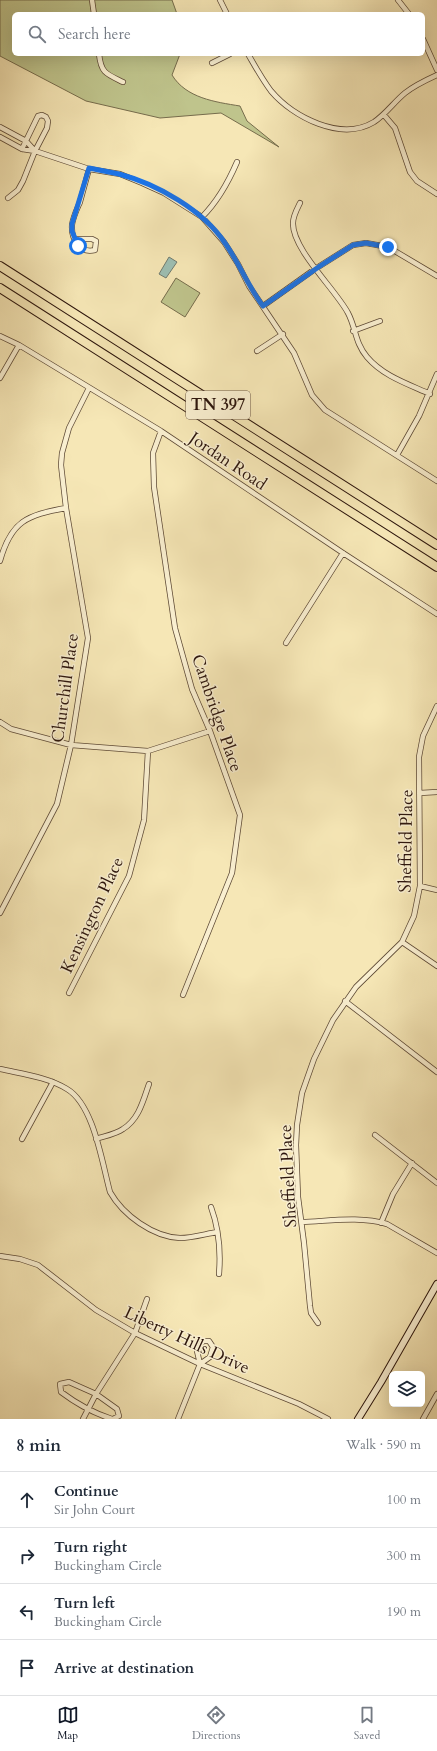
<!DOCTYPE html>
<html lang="en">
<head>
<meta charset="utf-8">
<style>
  :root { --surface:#fff; --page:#f6f6f7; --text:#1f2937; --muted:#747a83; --line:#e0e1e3; --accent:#111827 }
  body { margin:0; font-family:Cardo,serif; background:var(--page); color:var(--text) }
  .controls { position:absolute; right:12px; bottom:12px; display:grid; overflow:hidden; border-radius:6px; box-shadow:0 4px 16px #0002 }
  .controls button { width:36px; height:36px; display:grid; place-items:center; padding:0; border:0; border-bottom:1px solid var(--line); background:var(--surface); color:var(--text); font:20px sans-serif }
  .stop { position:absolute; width:12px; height:12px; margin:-9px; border:3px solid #1a73e8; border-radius:50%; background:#fff }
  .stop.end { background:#1a73e8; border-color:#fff; box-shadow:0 1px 4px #0008 }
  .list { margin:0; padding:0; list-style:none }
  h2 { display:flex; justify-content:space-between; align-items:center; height:52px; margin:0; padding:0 16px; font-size:17px }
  h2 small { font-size:13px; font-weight:400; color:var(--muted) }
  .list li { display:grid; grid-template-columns:26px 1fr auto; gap:12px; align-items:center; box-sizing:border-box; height:56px; padding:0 16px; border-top:1px solid var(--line) }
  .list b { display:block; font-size:15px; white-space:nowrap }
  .list p { margin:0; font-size:13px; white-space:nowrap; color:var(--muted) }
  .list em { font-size:13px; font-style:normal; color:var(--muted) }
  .icon { flex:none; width:22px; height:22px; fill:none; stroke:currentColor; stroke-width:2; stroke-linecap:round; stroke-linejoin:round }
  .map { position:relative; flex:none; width:437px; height:1419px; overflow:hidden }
  .search { position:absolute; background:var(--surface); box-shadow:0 4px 16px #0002; left:12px; right:12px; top:12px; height:44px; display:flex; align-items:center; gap:10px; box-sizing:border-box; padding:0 14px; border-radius:6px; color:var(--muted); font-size:15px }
  .sheet { height:276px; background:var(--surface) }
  nav { display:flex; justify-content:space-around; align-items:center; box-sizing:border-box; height:56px; border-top:1px solid var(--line); background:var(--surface); font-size:11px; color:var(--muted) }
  nav a { display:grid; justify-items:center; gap:2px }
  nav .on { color:var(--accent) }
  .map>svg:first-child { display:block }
  .green { fill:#bfc48c; stroke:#766c4c }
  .water { fill:#9dbfb3; stroke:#707b70 }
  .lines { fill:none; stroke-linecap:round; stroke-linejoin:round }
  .street-casing { stroke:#5e4a36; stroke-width:6 }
  .secondary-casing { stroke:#2c150c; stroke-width:8 }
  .highway-casing { stroke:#2c150c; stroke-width:10 }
  .street { stroke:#f9efd0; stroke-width:4.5 }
  .secondary { stroke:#f9efd0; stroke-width:6 }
  .highway { stroke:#f6e7b6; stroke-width:8 }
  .route { stroke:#1a73e8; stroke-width:5 }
  .labels { text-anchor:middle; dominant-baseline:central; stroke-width:3; stroke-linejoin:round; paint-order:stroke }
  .shield { fill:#f9efd0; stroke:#6a5647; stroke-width:1 }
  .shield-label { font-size:16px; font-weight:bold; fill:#2c150c }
  .street-label { font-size:17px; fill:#2c150c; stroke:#f9efd0 }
</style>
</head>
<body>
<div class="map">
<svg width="437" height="1419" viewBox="0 0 437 1419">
  <rect width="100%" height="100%" fill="#f6e7b6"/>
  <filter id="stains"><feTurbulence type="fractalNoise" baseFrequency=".005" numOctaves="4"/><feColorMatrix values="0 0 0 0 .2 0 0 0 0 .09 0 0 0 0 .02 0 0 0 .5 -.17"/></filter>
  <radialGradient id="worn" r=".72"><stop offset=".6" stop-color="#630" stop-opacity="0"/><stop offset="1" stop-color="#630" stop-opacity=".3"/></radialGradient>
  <path class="green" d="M 0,0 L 172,0 L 177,14 L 14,14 L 14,54 L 180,54 L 172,75 C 186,98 215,102 240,106 L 247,121 L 279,147 L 221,113 L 160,118 L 86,101 L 0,56 Z
    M 176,278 L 200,293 L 185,317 L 161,302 Z"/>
  <path class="water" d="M 169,257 L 177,262 L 166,278 L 159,274 Z"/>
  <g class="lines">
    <defs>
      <path id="street" d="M 92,0 L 94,14
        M 220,0 L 227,14
        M 398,0 L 409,14
        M 423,39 L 437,70
        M 99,54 C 101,73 106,74 123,82
        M 248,54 C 255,66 262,79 271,91 C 293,117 341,142 374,122 C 386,114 394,102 405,93 C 415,85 426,80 437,75
        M 212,63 L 230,54
        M 384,115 L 395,128 L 410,172 L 417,181 L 437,194
        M 0,127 L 26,141 L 35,151
        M 0,137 L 22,149 L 35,151 L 89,169 L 120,174 L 142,183 L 164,193 L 202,217 L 224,242 L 238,264 L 249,286 L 294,353 L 312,395 L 325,410 L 437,481
        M 8,198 L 18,190 L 23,181 L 35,151 L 47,128 L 48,121 L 46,117 L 42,115 L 38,116 L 22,149
        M 300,203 C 297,209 293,216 293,223 C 292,249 336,290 348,313 C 356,328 355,343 367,357 C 383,376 408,384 430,394
        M 202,217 C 218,201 228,183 237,162
        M 75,239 L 92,239 L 96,241 L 95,250 C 80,254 71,239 72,225 C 73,217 77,209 80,202 C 83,191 86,180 89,169
        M 263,306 L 315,269 L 353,245 L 366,243 L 388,247 L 437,276
        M 353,331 L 380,321
        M 0,336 L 19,345 L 161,431 L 343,553 L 437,614
        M 257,351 L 283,334
        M 0,378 L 19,345
        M 161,431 L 153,453 L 154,487 L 175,628 L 192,689 L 210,731 L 240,815 L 232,873 L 183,995
        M 397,455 L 419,416 L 437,374
        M 0,561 C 11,521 27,515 66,508
        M 286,643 L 343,553
        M 0,722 L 11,729 L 71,745 L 148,751 L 210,731
        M 420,793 L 437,792
        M 420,886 L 437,890
        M 0,913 L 57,804 L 71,745 L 88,638 L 66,508 L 61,465 L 62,453 L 69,428 L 89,388
        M 402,942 L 437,966
        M 69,993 L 129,876 L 144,820 L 148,751
        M 345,1001 L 437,1072
        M 0,1069 C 22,1074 48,1077 67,1089 C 94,1105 102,1163 110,1192 C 123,1215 153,1237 180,1238 C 192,1238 205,1234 217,1232
        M 375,1135 L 437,1183
        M 22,1139 L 53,1082
        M 96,1139 C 105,1136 116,1134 123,1129 C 139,1119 143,1101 149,1084
        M 211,1207 C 219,1229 221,1250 219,1274
        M 302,1222 C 330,1221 360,1216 387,1224 L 437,1253
        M 381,1223 L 393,1194 L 412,1163
        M 0,1256 L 20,1259 L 38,1265 L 96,1310 L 135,1333 L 200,1364 L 299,1404 L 328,1419
        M 318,1323 L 311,1313 L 310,1306 L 304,1243 L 298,1197 L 296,1145 L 297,1125 L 302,1093 L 314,1059 L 333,1020 L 356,987 L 402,942 L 414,916 L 420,886 L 419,757 L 423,736 L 437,706
        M 203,1341 L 209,1341 L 213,1347 L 210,1357 L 200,1364 L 197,1351 Z
        M 83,1419 L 96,1394 L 135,1333 L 147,1299
        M 112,1419 C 93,1413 77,1404 61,1392 L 60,1384 L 69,1382 L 96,1394 L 117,1409 L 119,1416 L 113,1419
        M 178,1419 L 200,1364
        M 423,1419 L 437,1394"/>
      <path id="secondary" d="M 358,1419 L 381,1382 L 437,1284"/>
      <path id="highway" d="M 0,266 L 437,545
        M 0,288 L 437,567"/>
    </defs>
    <use href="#street" class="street-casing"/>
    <use href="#secondary" class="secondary-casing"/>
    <use href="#highway" class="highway-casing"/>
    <use href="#street" class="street"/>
    <use href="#secondary" class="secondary"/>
    <use href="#highway" class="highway"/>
  </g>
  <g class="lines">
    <path class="route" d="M 78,246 L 72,231 L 72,224 L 89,168 C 99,170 109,172 119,174 C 157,184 203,210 225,243 C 239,263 248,286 263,306 L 320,266 L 353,245 L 366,243 L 388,247"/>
  </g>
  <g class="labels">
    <rect class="shield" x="186" y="391" width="64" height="28" rx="3"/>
    <g class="shield-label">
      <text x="218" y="405">TN 397</text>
    </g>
    <g class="street-label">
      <text transform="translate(228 461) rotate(34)">Jordan Road</text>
      <text transform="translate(65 688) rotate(-82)">Churchill Place</text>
      <text transform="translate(217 713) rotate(71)">Cambridge Place</text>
      <text transform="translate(406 841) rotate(-89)">Sheffield Place</text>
      <text transform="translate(92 915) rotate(-65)">Kensington Place</text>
      <text transform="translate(288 1176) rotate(-93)">Sheffield Place</text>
      <text transform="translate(187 1340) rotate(25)">Liberty Hills Drive</text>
    </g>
  </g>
  <rect width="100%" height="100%" filter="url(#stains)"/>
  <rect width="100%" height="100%" fill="url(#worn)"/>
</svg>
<div class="controls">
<button><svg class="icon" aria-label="layers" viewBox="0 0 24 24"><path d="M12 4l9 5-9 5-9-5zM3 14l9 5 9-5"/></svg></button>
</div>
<div class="stop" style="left:78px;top:246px"></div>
<div class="stop end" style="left:388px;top:247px"></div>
<div class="search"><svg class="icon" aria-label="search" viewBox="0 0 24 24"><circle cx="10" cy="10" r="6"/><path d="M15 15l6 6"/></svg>Search here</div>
</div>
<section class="sheet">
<h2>8 min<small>Walk · 590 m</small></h2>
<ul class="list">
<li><svg class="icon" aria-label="ahead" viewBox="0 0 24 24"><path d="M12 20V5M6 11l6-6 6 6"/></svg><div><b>Continue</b><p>Sir John Court</p></div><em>100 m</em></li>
<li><svg class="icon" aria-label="right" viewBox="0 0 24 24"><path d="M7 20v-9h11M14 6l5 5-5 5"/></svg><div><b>Turn right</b><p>Buckingham Circle</p></div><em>300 m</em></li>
<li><svg class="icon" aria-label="left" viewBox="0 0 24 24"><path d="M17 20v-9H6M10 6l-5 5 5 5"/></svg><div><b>Turn left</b><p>Buckingham Circle</p></div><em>190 m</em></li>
<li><svg class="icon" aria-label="arrive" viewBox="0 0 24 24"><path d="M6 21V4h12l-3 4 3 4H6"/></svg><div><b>Arrive at destination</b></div></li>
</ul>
</section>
<nav>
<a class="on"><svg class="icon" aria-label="map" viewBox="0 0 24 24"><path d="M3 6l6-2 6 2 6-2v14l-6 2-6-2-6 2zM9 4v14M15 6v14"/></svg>Map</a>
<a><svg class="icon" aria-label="directions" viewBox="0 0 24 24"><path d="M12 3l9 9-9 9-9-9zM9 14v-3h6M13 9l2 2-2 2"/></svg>Directions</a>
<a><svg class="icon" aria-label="saved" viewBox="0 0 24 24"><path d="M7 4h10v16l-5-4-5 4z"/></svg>Saved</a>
</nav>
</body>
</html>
